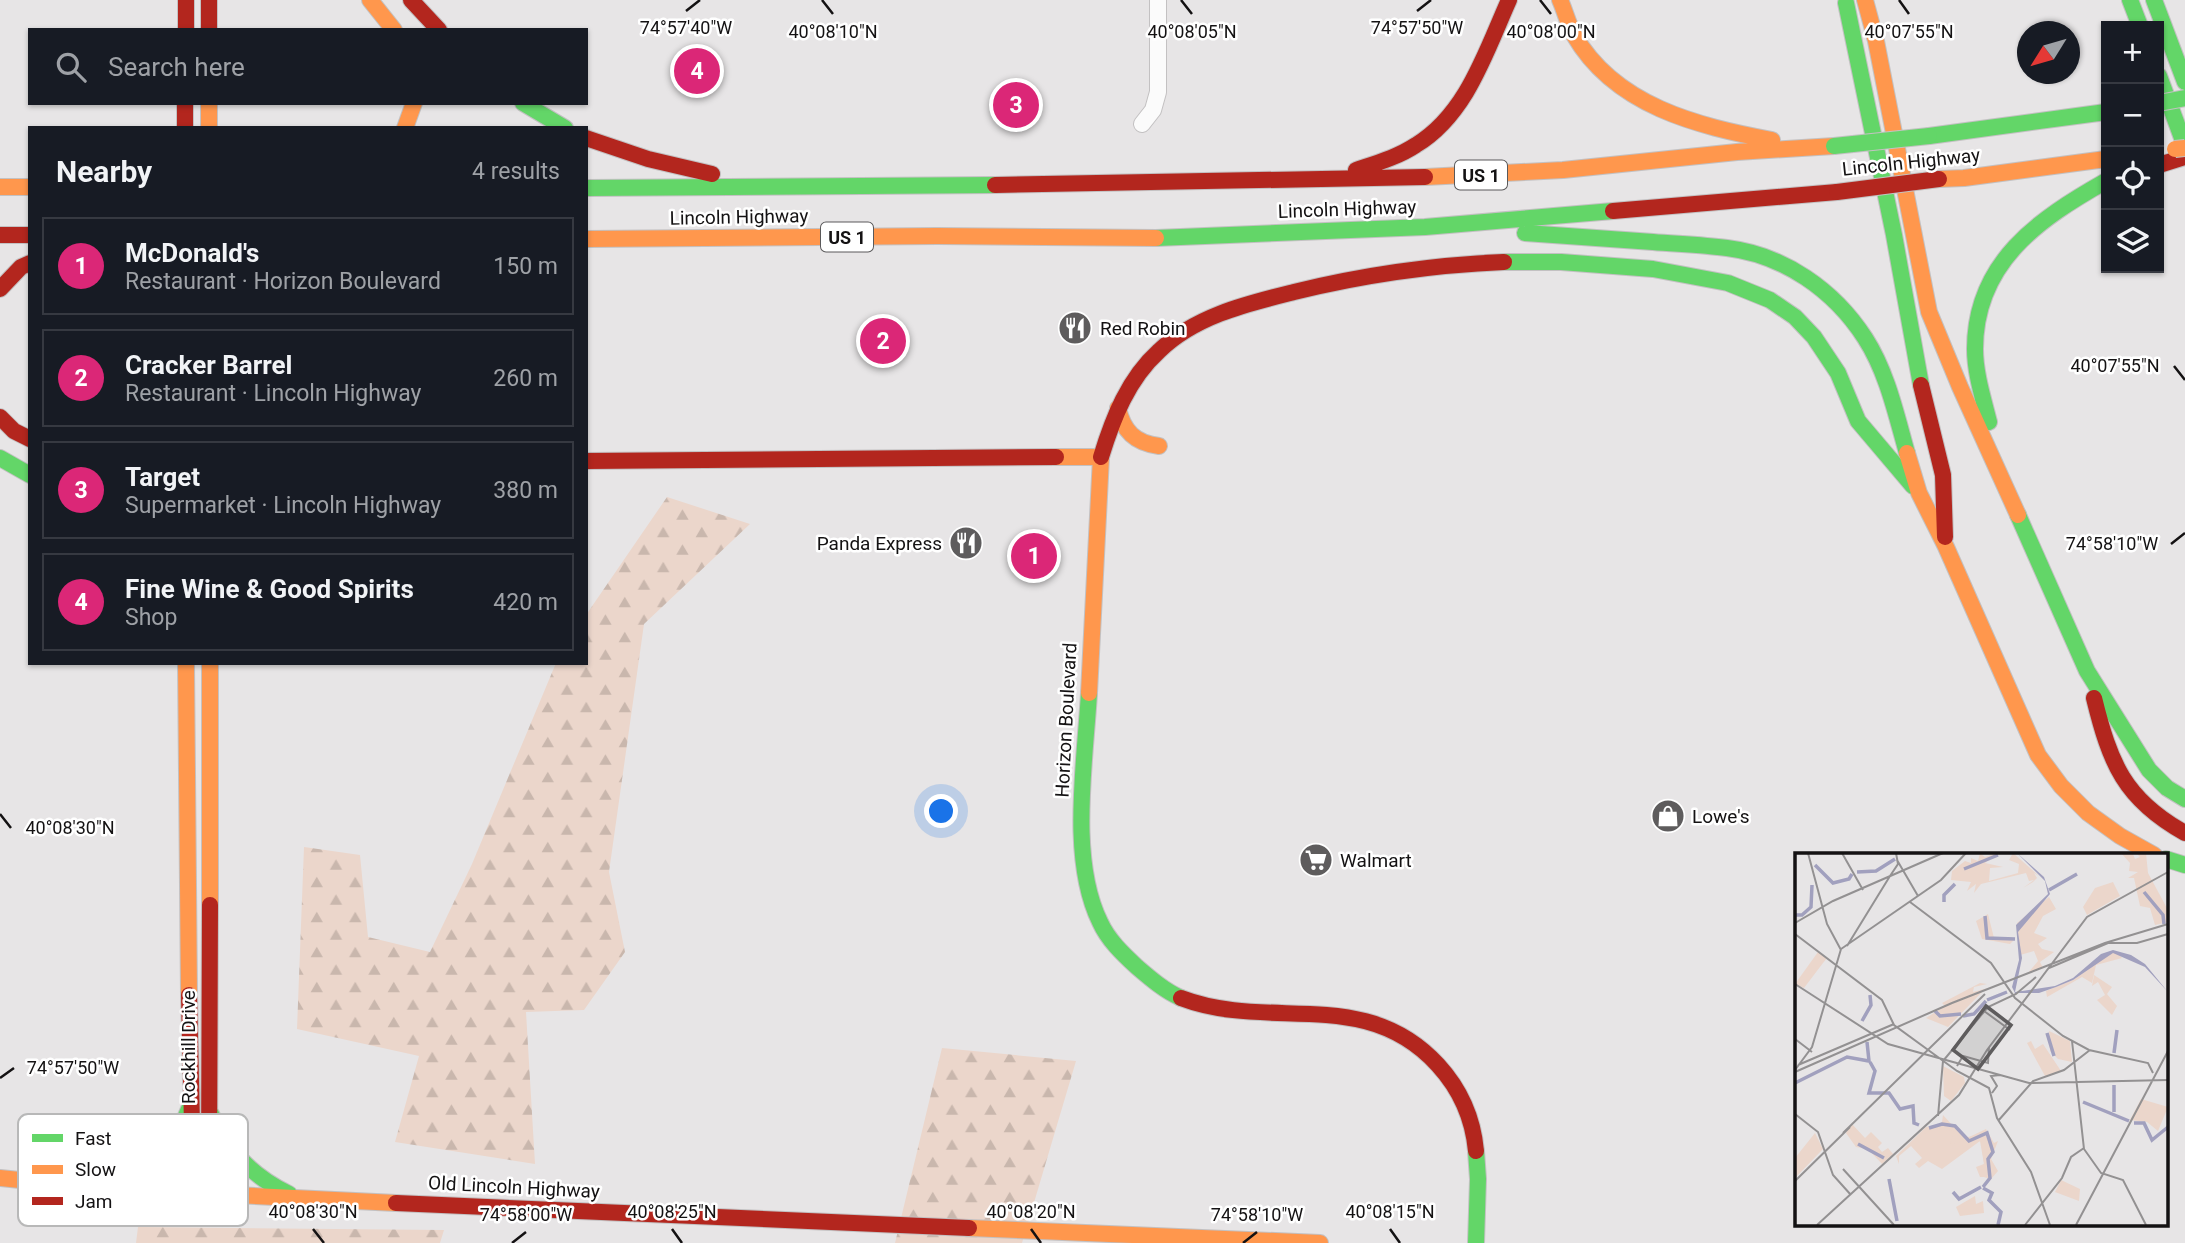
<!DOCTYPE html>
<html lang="en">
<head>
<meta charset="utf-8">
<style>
  :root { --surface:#171b24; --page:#20242c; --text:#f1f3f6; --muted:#9ea1a6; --line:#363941; --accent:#db2777 }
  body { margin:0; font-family:Roboto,sans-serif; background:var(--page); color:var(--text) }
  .controls { position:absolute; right:21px; top:21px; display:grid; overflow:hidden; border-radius:0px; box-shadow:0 2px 5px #0004 }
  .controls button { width:63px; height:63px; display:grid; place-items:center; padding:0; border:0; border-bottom:2px solid var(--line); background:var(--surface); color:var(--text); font:35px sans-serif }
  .compass { position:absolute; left:2017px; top:21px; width:63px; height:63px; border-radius:50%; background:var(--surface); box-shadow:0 2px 5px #0004; rotate:233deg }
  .you { position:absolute; left:942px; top:812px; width:24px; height:24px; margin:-18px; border:5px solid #fff; border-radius:50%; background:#1a73e8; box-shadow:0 0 0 10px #1a73e833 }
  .badge { display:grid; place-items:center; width:46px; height:46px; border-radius:50%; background:var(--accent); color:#fff; font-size:23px; font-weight:700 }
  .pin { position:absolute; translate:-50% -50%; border:4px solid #fff; box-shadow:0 2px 7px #0006 }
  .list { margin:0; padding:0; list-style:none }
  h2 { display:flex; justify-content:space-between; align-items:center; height:91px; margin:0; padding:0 28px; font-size:30px }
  h2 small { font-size:23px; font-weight:400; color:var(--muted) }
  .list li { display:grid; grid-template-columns:46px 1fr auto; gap:21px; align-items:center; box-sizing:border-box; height:98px; margin:0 14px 14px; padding:0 14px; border:2px solid var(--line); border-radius:0px }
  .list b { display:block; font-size:26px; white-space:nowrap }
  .list p { margin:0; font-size:23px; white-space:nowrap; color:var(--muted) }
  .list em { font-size:23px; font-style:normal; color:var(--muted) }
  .icon { flex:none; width:38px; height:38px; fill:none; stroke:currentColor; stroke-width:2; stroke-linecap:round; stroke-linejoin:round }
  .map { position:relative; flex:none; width:2185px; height:1243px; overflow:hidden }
  .search { position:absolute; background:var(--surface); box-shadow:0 2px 5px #0004; left:28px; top:28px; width:560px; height:77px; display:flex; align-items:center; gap:18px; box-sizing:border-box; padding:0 24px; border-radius:0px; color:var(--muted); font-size:26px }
  .panel { position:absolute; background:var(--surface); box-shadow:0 2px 5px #0004; left:28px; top:126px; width:560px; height:539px; border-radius:0px }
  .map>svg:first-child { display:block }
  .forest { fill:url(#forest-firs) }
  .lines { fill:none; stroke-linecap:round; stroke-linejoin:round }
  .street-casing { stroke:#c3c1c2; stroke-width:18 }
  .fast-casing { stroke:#c3c1c2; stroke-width:18 }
  .slow-casing { stroke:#c3c1c2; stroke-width:18 }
  .jam-casing { stroke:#c3c1c2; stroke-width:18 }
  .street { stroke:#fbfbfb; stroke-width:16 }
  .fast { stroke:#63d668; stroke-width:16 }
  .slow { stroke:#ff974d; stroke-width:16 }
  .jam { stroke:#b3261e; stroke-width:16 }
  .fast-bridge-casing { stroke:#c3c2c2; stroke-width:18; stroke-linecap:butt }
  .slow-bridge-casing { stroke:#c3c2c2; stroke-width:18; stroke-linecap:butt }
  .jam-bridge-casing { stroke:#c3c2c2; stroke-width:18; stroke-linecap:butt }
  .fast-bridge { stroke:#63d668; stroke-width:16 }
  .slow-bridge { stroke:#ff974d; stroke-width:16 }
  .jam-bridge { stroke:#b3261e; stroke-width:16 }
  .ticks { fill:none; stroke:#141213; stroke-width:2.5 }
  .labels { text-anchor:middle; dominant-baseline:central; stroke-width:5; stroke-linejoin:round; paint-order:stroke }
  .shield { fill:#fff; stroke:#5a595a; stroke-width:2 }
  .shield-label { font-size:18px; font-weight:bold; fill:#141213 }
  .street-label { font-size:19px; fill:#141213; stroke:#fff }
  .poi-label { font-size:19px; fill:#141213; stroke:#fff; text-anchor:start }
  .inset-river { fill:none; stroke:#a1a0be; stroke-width:3.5 }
  .inset-road { fill:none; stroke:#939192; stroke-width:2 }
  .view { fill:#5e5c5d; fill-opacity:0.15; stroke:#5e5c5d; stroke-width:3.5 }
  .inset-edge { fill:none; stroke:#141213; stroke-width:3.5 }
  .key { fill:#fff; stroke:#b8b8b8; stroke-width:2 }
  .key-label { font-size:19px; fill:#141213 }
  .ticks-label { font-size:18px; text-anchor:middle; fill:#141213; stroke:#fff; stroke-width:5; stroke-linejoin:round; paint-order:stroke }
</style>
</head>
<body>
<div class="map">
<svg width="2185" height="1243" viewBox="0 0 2185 1243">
  <defs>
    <pattern id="forest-firs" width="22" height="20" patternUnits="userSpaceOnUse" patternTransform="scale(1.75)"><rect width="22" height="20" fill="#ebd6cb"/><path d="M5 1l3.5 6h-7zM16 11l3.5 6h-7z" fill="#c9b7ad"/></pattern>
  </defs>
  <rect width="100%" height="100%" fill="#e7e5e6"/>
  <path class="forest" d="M 667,497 L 750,524 L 644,624 L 609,872 L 625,952 L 584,1010 L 526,1012 L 535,1164 L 395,1142 L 419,1056 L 297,1029 L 304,847 L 360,855 L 368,937 L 430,952 L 472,864 L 556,663 L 586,663 L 586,615 Z
    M 942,1048 L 1076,1061 L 1022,1243 L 895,1243 Z
    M 138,1227 L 444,1230 L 440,1243 L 136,1243 Z"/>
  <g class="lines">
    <defs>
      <path id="street" d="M 1142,124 L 1153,110 L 1158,92 L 1158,0"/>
      <path id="fast" d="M 2130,0 L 2140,26
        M 2154,0 L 2185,82
        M 1846,3 L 1894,235 L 1921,385
        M 2159,76 L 2185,146
        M 523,103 L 565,128
        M 1929,136 L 2106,112
        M 586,188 L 995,185
        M 1525,233 C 1568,236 1610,239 1653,242 C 1677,244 1702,245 1727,248 C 1784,255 1834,290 1865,338 C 1887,372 1896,414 1907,453
        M 1156,238 L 1425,227 L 1613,211
        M 1504,262 L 1561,262 L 1653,269 L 1728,283 L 1770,300 L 1795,317 L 1814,337 L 1838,373 L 1858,421 L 1913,486
        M 1989,422 C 1983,398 1975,373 1975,349 C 1975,262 2039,219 2106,181
        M 0,458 L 30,475
        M 2018,515 L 2087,671 L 2149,770 L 2167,788 L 2185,799
        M 1089,693 C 1085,763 1069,859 1100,922 C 1108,940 1123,954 1137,967 C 1151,979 1165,991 1181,998
        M 2166,859 L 2185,865
        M 211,1114 C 228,1151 252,1176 289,1194
        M 105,1185 C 144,1170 174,1150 189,1109
        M 1476,1243 L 1478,1179 L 1476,1151"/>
      <path id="slow" d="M 370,0 L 394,30
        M 1560,0 C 1565,11 1568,24 1574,35 C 1615,106 1697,126 1772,140
        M 1865,0 L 1876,41 L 1929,312 L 1960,387 L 2018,515
        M 209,103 L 209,128
        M 405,128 L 414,103
        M 1425,177 L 1563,170 L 1737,152 L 1834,146
        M 1939,179 L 1964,178 L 2106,159
        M 0,187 L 30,187
        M 586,239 L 937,236 L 1156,238
        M 1118,408 C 1123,431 1135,443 1159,446
        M 1907,453 L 1919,493 L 1946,547 L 2038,755 L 2061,786 L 2088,813 L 2120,836 L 2154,855
        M 1056,457 L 1101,457 L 1089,693
        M 186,663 L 189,995
        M 210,905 L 210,663
        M 0,1178 L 96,1188 L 396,1203
        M 969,1228 L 1320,1243"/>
      <path id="jam" d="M 186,0 L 186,30
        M 209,0 L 209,30
        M 411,0 L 439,30
        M 185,103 L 185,128
        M 586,138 L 648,159 L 712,174
        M 2159,165 L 2185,157
        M 1356,170 C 1377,163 1398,157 1416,145 C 1467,114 1486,51 1509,0
        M 995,185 L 1425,177
        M 1613,211 L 1837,192
        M 0,235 L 30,235
        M 0,289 L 21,267 L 30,263
        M 1921,385 L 1943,475 L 1945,537
        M 0,417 L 14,431 L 30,439
        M 1101,457 C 1113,418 1128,379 1159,351 C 1195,316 1246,304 1294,292 C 1363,275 1433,265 1504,262
        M 586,461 L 1056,457
        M 2094,698 C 2110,763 2124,799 2185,833
        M 189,995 L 193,1168 L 201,1192
        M 1181,998 C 1270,1032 1365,985 1438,1065 C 1460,1089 1473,1118 1476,1151
        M 201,1192 L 209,1168 L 210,905
        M 396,1203 L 969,1228"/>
    </defs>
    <use href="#street" class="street-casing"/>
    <use href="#fast" class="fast-casing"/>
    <use href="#slow" class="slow-casing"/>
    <use href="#jam" class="jam-casing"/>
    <use href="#street" class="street"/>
    <use href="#fast" class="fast"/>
    <use href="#slow" class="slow"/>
    <use href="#jam" class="jam"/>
    <defs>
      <path id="fast-bridge" d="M 2159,103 L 2185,98
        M 1834,146 L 1929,136"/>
      <path id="slow-bridge" d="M 2175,149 L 2185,148"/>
      <path id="jam-bridge" d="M 1837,192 L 1939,179"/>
    </defs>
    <use href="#fast-bridge" class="fast-bridge-casing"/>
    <use href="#slow-bridge" class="slow-bridge-casing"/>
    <use href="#jam-bridge" class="jam-bridge-casing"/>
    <use href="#fast-bridge" class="fast-bridge"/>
    <use href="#slow-bridge" class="slow-bridge"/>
    <use href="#jam-bridge" class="jam-bridge"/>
  </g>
  <path class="ticks" d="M 822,0 L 833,14M 1181,0 L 1192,14M 1540,0 L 1551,14M 1899,0 L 1909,14M 686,11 L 700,0M 1417,11 L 1431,0M 2174,366 L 2185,380M 2171,544 L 2185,533M 0,814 L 11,828M 0,1078 L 14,1068M 313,1229 L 324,1243M 672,1229 L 682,1243M 1031,1229 L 1041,1243M 1390,1229 L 1400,1243M 512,1243 L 526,1232M 1243,1243 L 1257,1232"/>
  <defs>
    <symbol id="restaurant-disc" viewBox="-11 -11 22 22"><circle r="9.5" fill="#5e5c5d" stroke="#fff"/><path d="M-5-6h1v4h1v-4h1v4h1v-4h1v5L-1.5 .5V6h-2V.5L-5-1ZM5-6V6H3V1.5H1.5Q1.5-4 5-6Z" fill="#fff"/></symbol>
    <symbol id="shop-disc" viewBox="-11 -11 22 22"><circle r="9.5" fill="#5e5c5d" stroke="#fff"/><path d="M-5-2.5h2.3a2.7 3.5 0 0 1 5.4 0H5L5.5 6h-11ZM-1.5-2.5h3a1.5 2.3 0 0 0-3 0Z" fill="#fff"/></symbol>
    <symbol id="supermarket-disc" viewBox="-11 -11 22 22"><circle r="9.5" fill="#5e5c5d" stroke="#fff"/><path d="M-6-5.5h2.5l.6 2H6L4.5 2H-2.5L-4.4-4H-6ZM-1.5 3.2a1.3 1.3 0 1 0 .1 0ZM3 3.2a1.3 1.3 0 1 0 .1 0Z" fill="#fff"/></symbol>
  </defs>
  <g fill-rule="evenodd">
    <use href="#restaurant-disc" x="1056" y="309" width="38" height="38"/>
    <use href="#restaurant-disc" x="947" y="524" width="38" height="38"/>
    <use href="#shop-disc" x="1649" y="797" width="38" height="38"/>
    <use href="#supermarket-disc" x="1297" y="841" width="38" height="38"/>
  </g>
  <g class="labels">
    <g class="shield">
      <rect x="1455" y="160.5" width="52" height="29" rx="5"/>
      <rect x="821" y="222.5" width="52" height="29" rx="5"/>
    </g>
    <g class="shield-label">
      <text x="1481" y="175">US 1</text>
      <text x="847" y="237">US 1</text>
    </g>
    <g class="street-label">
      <text transform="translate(1911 162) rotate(-6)">Lincoln Highway</text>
      <text transform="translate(1347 209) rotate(-2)">Lincoln Highway</text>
      <text transform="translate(739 217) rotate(-1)">Lincoln Highway</text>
      <text transform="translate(1066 720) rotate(-87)">Horizon Boulevard</text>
      <text transform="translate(188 1047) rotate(-90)">Rockhill Drive</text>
      <text transform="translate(514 1187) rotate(3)">Old Lincoln Highway</text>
    </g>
    <g class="poi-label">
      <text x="1100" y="328">Red Robin</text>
      <text x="942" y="543" text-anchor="end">Panda Express</text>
      <text x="1692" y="816">Lowe's</text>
      <text x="1340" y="860">Walmart</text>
    </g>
  </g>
  <g transform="translate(1795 853)">
    <rect width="373" height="373" fill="#e7e5e6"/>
    <path d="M 299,122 L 317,134 L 312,141 L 322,153 L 317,162 L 302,147 L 310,142 L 303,129 L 297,133 ZM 57,271 L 70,285 L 76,279 L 87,290 L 83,294 L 87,299 L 93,295 L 98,301 L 87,311 L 73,296 L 61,294 L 51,280 ZM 148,271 L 173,284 L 185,282 L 195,305 L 196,324 L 185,324 L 181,314 L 189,311 L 185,288 L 147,316 L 133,308 L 124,315 L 120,311 L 127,305 L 116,293 L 104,303 L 104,311 L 101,303 L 131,274 ZM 266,327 L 285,336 L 284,348 L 260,339 ZM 180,343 L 181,351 L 188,348 L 189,360 L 165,363 L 161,354 Z" fill="#ebd6cb"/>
    <path d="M 185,0 L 190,4 L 203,0 L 190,10 L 208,14 L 195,15 L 194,28 L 223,20 L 224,11 L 214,7 L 218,0 L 244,23 L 239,20 L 242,25 L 238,29 L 228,35 L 239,27 L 234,28 L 231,20 L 186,31 L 179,40 L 181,31 L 172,38 L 176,29 L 156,27 L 157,18 L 170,8 L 176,10 L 176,5 L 183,8 ZM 326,0 L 338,1 L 340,6 L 345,4 L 341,0 L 351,0 L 353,20 L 373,57 L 373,69 L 360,72 L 355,55 L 345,53 L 339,25 L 333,25 L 343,19 L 334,18 L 335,10 ZM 254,44 L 261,56 L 248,63 L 239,80 L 252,85 L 243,91 L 247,96 L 259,99 L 245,109 L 248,115 L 233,120 L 243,108 L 239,98 L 225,102 L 222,70 ZM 193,61 L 199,85 L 220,86 L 215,91 L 187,86 L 181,68 ZM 312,100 L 323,100 L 327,105 L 301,112 L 297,130 L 287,124 L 252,144 L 251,138 L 278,127 ZM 185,130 L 192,131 L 179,134 L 178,139 L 193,135 L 170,144 L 188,138 L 153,174 L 131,165 L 150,153 L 147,150 ZM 148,262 L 170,286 L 191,276 L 199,290 L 203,288 L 196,306 L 203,318 L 196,326 L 185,323 L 189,310 L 186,288 L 179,289 L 167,301 L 169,293 L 155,290 L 159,278 L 140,276 L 118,289 L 147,269 ZM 20,280 L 28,296 L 0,325 L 0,305 Z" fill="#ebd6cb"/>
    <path d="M 318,29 L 325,43 L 292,62 L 288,54 L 300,35 ZM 23,99 L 32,105 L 28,110 L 9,135 L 0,131 ZM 254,178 L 275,188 L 277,209 L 263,206 L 255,198 ZM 236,188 L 240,196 L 248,191 L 266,218 L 250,223 L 232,190 ZM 148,213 L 169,224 L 170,230 L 156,248 L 149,243 ZM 346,246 L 373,254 L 363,278 L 352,269 L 335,267 Z" fill="#ebd6cb"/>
    <path d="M 222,0 L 249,24 L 255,41 L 223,79 L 227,105 L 220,139 L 260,133 L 278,125 L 306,101 L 318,97 L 336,102 L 350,111 L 373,139 L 350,114 L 318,100 L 278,127 L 261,134 L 244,140 L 220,140 L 217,134 L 224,107 L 221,72 L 253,41 L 250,28 Z" fill="#a1a0be"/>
    <path class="inset-river" d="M 20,12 L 38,30 L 54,26 L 57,21M 169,16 L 203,2M 62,19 L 81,18 L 100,6M 254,37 L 282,21M 349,39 L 368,62 L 369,71M 149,49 L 149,42 L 160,31M 0,62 L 7,62 L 16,54 L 17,32M 190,63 L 192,85 L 220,86M 192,147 L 212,139M 140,158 L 145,163 L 166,161M 168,163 L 179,161 L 191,148M 67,168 L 76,152 L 75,142M 252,180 L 259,203M 319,200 L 322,177M 75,209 L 80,218 L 74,240 L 94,240 L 105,256 L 118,253 L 119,270 L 124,272M 0,230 L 52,204 L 74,208 L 72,189M 288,249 L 334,268M 319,259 L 319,232M 339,270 L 349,270 L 357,287 L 373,274M 134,275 L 147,271 L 160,273 L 174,288 L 192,280 L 198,299 L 193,306 L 195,325 L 188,334M 63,291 L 89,305M 94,326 L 102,368M 188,335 L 197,340 L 194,347 L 206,359 L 203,372M 158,339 L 164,346 L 186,334"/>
    <path class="inset-road" d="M 13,0 L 32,71 L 46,97M 47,0 L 68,37M 102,7 L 123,43M 95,23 L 103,11 L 101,0M 115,49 L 196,110 L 220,145 L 268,183 L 294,197 L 353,210 L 358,220M 0,70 L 38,48 L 148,0M 0,81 L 87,147 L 99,172 L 162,218 L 194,235 L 202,265 L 236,319 L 255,372M 52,93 L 95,23M 254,115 L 313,90 L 342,90 L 373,81M 0,131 L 93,191 L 234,230 L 373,227M 189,158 L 215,177M 0,186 L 17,199M 277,188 L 289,296 L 306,320 L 328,327 L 351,372M 3,212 L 99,171M 162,213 L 168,203 L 193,210 L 194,194M 0,217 L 17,194 L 46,96 L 146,27 L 171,0M 0,219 L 157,150 L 310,90 L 373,71M 197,240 L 202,233 L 196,223 L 205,222M 0,261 L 23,279 L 38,322 L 56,342M 143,263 L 148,208 L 193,154 L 221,141 L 241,124M 203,268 L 238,228 L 269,217 L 295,197M 48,280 L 190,141M 48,316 L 99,372M 0,328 L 55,274M 22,372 L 164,242 L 192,197 L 292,64 L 373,19M 230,372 L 267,325 L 276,304 L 289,295M 281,372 L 373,198"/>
    <path class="view" d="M 191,153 L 216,172 L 183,216 L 158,197 Z"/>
    <rect width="373" height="373" class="inset-edge"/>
  </g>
  <rect x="18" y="1114" width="230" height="112" rx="10" class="key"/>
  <rect x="32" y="1134" width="31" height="8" fill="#63d668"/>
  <rect x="32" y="1165" width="31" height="9" fill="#ff974d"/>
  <rect x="32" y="1197" width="31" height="8" fill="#b3261e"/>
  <g class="key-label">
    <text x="75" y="1145">Fast</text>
    <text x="75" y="1176">Slow</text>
    <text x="75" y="1208">Jam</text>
  </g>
  <g class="ticks-label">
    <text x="686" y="34">74°57'40"W</text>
    <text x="1417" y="34">74°57'50"W</text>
    <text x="833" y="38">40°08'10"N</text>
    <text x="1192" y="38">40°08'05"N</text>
    <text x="1551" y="38">40°08'00"N</text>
    <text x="1909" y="38">40°07'55"N</text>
    <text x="2115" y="372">40°07'55"N</text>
    <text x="2112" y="550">74°58'10"W</text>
    <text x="70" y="834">40°08'30"N</text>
    <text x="73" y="1074">74°57'50"W</text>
    <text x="313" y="1218">40°08'30"N</text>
    <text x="672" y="1218">40°08'25"N</text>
    <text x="1031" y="1218">40°08'20"N</text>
    <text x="1390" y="1218">40°08'15"N</text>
    <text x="526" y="1221">74°58'00"W</text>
    <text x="1257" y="1221">74°58'10"W</text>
  </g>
</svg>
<div class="controls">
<button>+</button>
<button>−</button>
<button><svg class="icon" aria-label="locate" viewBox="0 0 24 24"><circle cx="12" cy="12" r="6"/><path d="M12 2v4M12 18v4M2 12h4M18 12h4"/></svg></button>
<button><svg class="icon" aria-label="layers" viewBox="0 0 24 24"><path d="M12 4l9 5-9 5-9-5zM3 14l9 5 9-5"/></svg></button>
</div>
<svg class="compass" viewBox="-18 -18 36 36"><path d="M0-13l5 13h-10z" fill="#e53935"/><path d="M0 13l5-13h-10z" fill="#9ea1a6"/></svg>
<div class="you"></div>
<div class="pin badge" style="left:1034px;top:556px">1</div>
<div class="pin badge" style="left:883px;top:341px">2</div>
<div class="pin badge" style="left:1016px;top:105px">3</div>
<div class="pin badge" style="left:697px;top:71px">4</div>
<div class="search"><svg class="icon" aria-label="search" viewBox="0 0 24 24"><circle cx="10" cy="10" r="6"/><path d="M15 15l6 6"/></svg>Search here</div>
<section class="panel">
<h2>Nearby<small>4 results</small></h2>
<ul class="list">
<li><span class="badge">1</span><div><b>McDonald's</b><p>Restaurant · Horizon Boulevard</p></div><em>150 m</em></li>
<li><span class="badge">2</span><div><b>Cracker Barrel</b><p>Restaurant · Lincoln Highway</p></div><em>260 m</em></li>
<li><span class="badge">3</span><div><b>Target</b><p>Supermarket · Lincoln Highway</p></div><em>380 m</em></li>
<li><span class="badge">4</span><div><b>Fine Wine &amp; Good Spirits</b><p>Shop</p></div><em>420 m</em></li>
</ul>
</section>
</div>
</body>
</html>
